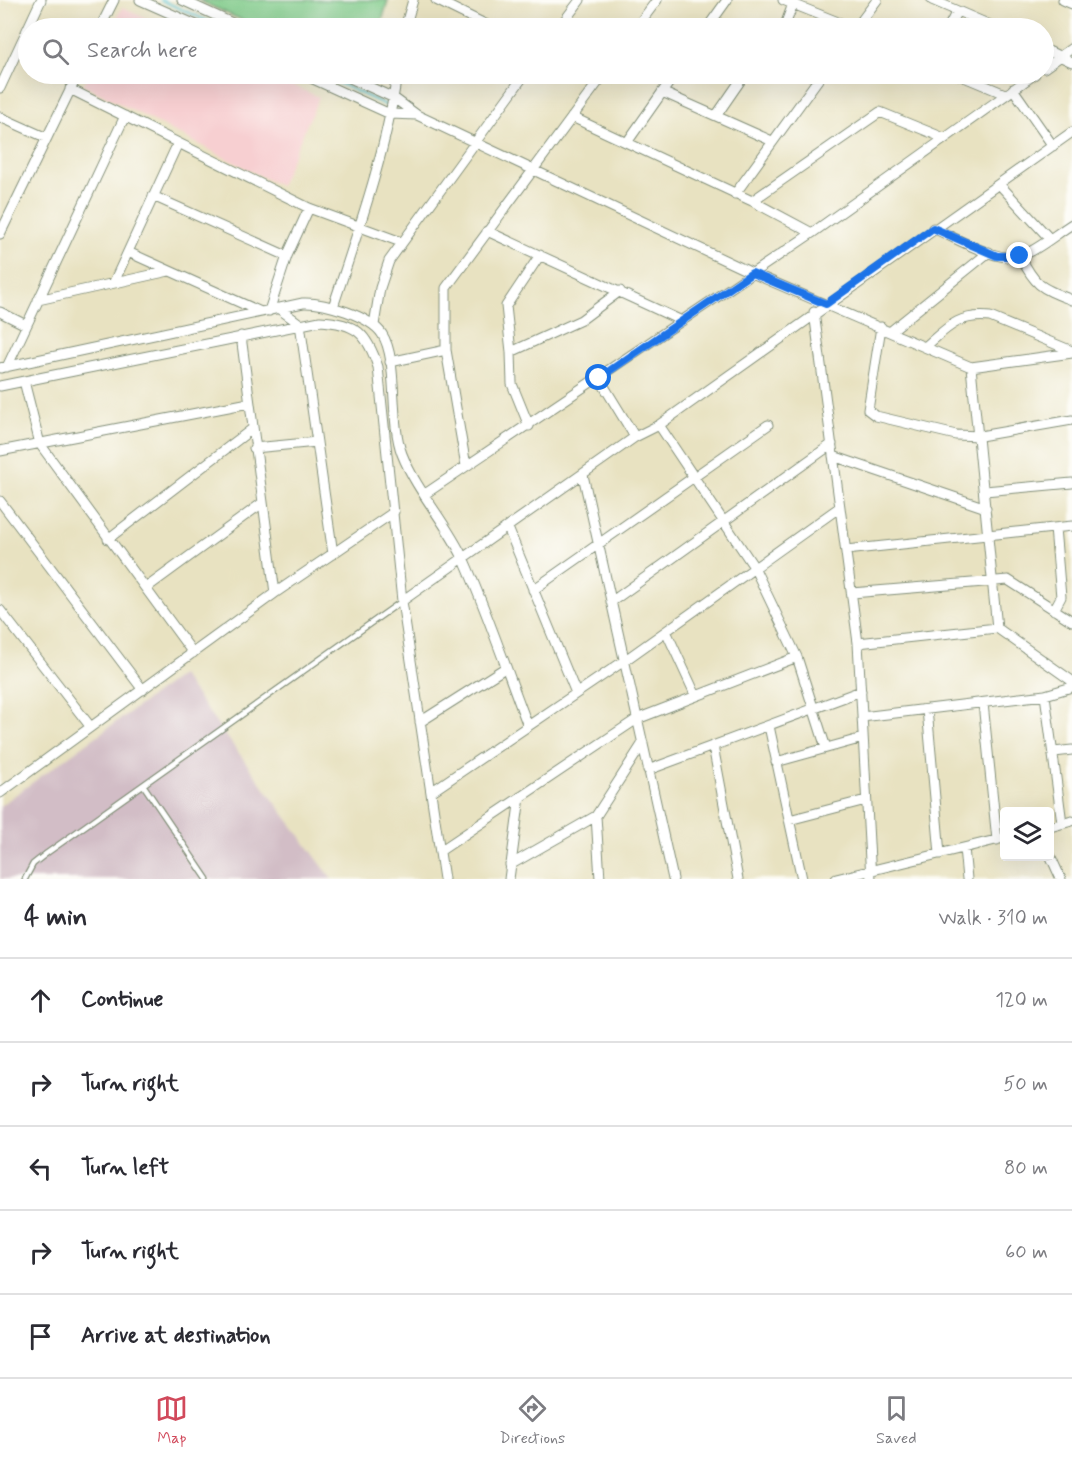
<!DOCTYPE html>
<html lang="en">
<head>
<meta charset="utf-8">
<style>
  :root { --surface:#fff; --page:#f7f7f7; --text:#2b2b33; --muted:#7c7c81; --line:#e1e1e2; --accent:#d1495b }
  body { margin:0; font-family:Mynerve,sans-serif; background:var(--page); color:var(--text) }
  .controls { position:absolute; right:18px; bottom:18px; display:grid; overflow:hidden; border-radius:6px; box-shadow:0 6px 24px #0002 }
  .controls button { width:54px; height:54px; display:grid; place-items:center; padding:0; border:0; border-bottom:2px solid var(--line); background:var(--surface); color:var(--text); font:30px sans-serif }
  .stop { position:absolute; width:18px; height:18px; margin:-14px; border:4px solid #1a73e8; border-radius:50%; background:#fff }
  .stop.end { background:#1a73e8; border-color:#fff; box-shadow:0 2px 6px #0008 }
  .list { margin:0; padding:0; list-style:none }
  h2 { display:flex; justify-content:space-between; align-items:center; height:78px; margin:0; padding:0 24px; font-size:26px }
  h2 small { font-size:20px; font-weight:400; color:var(--muted) }
  .list li { display:grid; grid-template-columns:39px 1fr auto; gap:18px; align-items:center; box-sizing:border-box; height:84px; padding:0 24px; border-top:2px solid var(--line) }
  .list b { display:block; font-size:22px; white-space:nowrap }
  .list em { font-size:20px; font-style:normal; color:var(--muted) }
  .icon { flex:none; width:33px; height:33px; fill:none; stroke:currentColor; stroke-width:2; stroke-linecap:round; stroke-linejoin:round }
  .map { position:relative; flex:none; width:1072px; height:879px; overflow:hidden }
  .search { position:absolute; background:var(--surface); box-shadow:0 6px 24px #0002; left:18px; right:18px; top:18px; height:66px; display:flex; align-items:center; gap:15px; box-sizing:border-box; padding:0 21px; border-radius:33px; color:var(--muted); font-size:22px }
  .sheet { height:498px; background:var(--surface) }
  nav { display:flex; justify-content:space-around; align-items:center; box-sizing:border-box; height:84px; border-top:2px solid var(--line); background:var(--surface); font-size:16px; color:var(--muted) }
  nav a { display:grid; justify-items:center; gap:3px }
  nav .on { color:var(--accent) }
  .map>svg:first-child { display:block }
  .built { fill:#f7cfd1 }
  .industrial { fill:#d2bdc6 }
  .green { fill:#7fcb89; stroke:#4f845e; stroke-width:1.5 }
  .lines { fill:none; stroke-linecap:round; stroke-linejoin:round }
  .stream { stroke:#52bfcb; stroke-width:3 }
  .service-casing { stroke:#84907a; stroke-width:7 }
  .minor-casing { stroke:#84907a; stroke-width:11 }
  .service { stroke:#fff; stroke-width:4.5 }
  .minor { stroke:#fff; stroke-width:9 }
  .route { stroke:#1a73e8; stroke-width:8 }
</style>
</head>
<body>
<div class="map">
<svg width="1072" height="879" viewBox="0 0 1072 879">
  <rect width="100%" height="100%" fill="#fdfcf7"/>
  <filter id="ink" filterUnits="userSpaceOnUse"><feTurbulence type="fractalNoise" baseFrequency=".0167" numOctaves="2"/><feDisplacementMap in="SourceGraphic" scale="12" xChannelSelector="R" yChannelSelector="G"/><feConvolveMatrix kernelMatrix="1 2 1 2 8 2 1 2 1" color-interpolation-filters="sRGB"/></filter>
  <filter id="wash" filterUnits="userSpaceOnUse"><feTurbulence type="fractalNoise" baseFrequency=".008" numOctaves="4" result="noise"/><feDisplacementMap in="SourceGraphic" scale="24" xChannelSelector="R" yChannelSelector="G"/><feGaussianBlur stdDeviation="1.35" result="paint"/><feColorMatrix in="noise" values="0 0 0 0 0 0 0 0 0 0 0 0 0 0 0 0 0 1.4 0 .05"/><feComposite in="paint" operator="in"/></filter>
  <g filter="url(#wash)">
    <rect width="100%" height="100%" fill="#e8e2c1"/>
    <path class="built" d="M 122,8 L 168,28 L 111,28 Z
      M 89,74 L 267,74 L 319,97 L 280,186 L 83,85 Z"/>
    <path class="industrial" d="M 181,675 L 332,879 L 0,879 L 0,806 Z"/>
    <path class="green" d="M 198,0 L 388,0 L 380,28 L 259,28 Z"/>
    <g class="lines">
      <path class="stream" d="M 161,0 L 223,28
        M 319,74 L 388,106"/>
    </g>
  </g>
  <g filter="url(#ink)">
    <g class="lines">
      <defs>
        <path id="service" d="M 144,786 L 207,879
          M 25,879 L 33,864 L 47,853 L 402,601"/>
        <path id="minor" d="M 140,0 L 203,28
          M 182,0 L 243,28
          M 436,0 L 493,28
          M 783,0 L 853,28
          M 932,0 L 997,28
          M 1063,0 L 1072,4
          M 100,28 L 114,0
          M 405,28 L 413,0
          M 559,28 L 580,0
          M 636,28 L 657,0
          M 707,28 L 727,0
          M 784,28 L 793,4
          M 856,28 L 877,0
          M 948,28 L 957,11
          M 1044,49 L 1072,62
          M 1044,68 L 1072,48
          M 302,74 L 390,114 L 417,115
          M 341,74 L 394,98 L 417,115 L 752,273 L 971,367 L 1072,353
          M 807,74 L 819,78
          M 957,74 L 1005,94
          M 0,88 L 41,0
          M 70,89 L 309,208 L 401,242
          M 1013,89 L 1053,146
          M 662,92 L 772,141
          M 716,116 L 745,74
          M 0,117 L 47,138
          M 572,117 L 752,201 L 812,233
          M 628,141 L 675,74
          M 999,184 L 1049,238
          M 735,194 L 822,74
          M 153,196 L 287,256
          M 752,201 L 880,112 L 944,138
          M 933,228 C 954,237 999,264 1021,256 C 1038,250 1056,234 1072,224
          M 487,231 L 682,321
          M 0,234 L 78,74
          M 128,252 L 261,312
          M 1020,256 C 1036,287 1041,288 1072,300
          M 114,282 L 178,143
          M 38,300 L 169,271
          M 333,307 C 358,231 386,153 397,74
          M 278,308 L 300,324 L 333,554
          M 269,311 L 287,256 L 309,208
          M 0,312 L 26,325
          M 814,312 L 858,643 L 871,879
          M 374,325 L 380,288 L 389,261 L 525,74
          M 881,327 L 868,410 L 876,416 L 956,435 L 980,436 L 1072,420
          M 891,331 L 989,252
          M 241,336 L 275,593
          M 925,347 C 948,327 958,314 990,317 L 1072,351
          M 446,350 L 466,466
          M 511,352 L 506,306 L 540,255
          M 390,362 L 446,350 L 446,288 L 604,74
          M 7,367 L 125,116
          M 971,367 L 997,628
          M 0,368 L 303,303 C 324,302 370,316 382,334 C 399,360 389,420 402,454 C 417,492 447,523 464,560 C 488,614 507,671 528,726
          M 599,378 L 635,437
          M 24,381 L 40,444 L 193,653
          M 0,386 L 320,321 C 356,323 367,333 378,367 L 402,601 L 444,879
          M 659,425 L 754,567 L 797,657 L 826,748
          M 529,426 L 512,384 L 511,352 L 581,320 L 620,291
          M 254,448 L 317,442
          M 0,451 L 249,403
          M 833,456 L 986,508
          M 583,475 L 673,879
          M 985,491 L 1072,483
          M 425,494 L 812,233 L 1035,74
          M 0,501 L 143,690
          M 508,528 L 576,693
          M 108,539 L 252,429
          M 846,550 L 1072,526
          M 146,588 L 261,504
          M 533,590 L 768,425
          M 852,593 L 1008,580 L 1072,621
          M 402,601 L 635,437 L 659,425 L 1072,132
          M 611,602 L 832,444
          M 0,610 L 90,726
          M 1054,610 L 1061,597 L 1055,528
          M 666,631 L 696,696
          M 858,643 L 997,628 L 1072,681
          M 1045,695 L 1072,687
          M 983,703 L 997,840
          M 927,709 L 940,854
          M 862,717 L 1045,695 L 1062,823
          M 420,722 L 505,668
          M 769,726 L 802,879
          M 713,746 L 738,879
          M 1054,752 L 1072,750
          M 776,762 L 863,738
          M 648,770 L 861,691
          M 431,792 L 624,661 L 840,507
          M 0,793 L 275,593 L 394,512
          M 596,816 L 600,879
          M 789,820 L 866,800
          M 1050,827 L 1072,821
          M 964,848 L 967,879
          M 440,851 L 637,719 L 797,657
          M 1050,855 L 1061,879
          M 510,865 L 596,816 L 643,743
          M 509,879 L 520,797
          M 836,879 L 1004,838"/>
      </defs>
      <use href="#service" class="service-casing"/>
      <use href="#minor" class="minor-casing"/>
      <use href="#service" class="service"/>
      <use href="#minor" class="minor"/>
    </g>
  </g>
  <g class="lines" filter="url(#ink)">
    <path class="route" d="M 599,378 L 752,273 L 826,304 L 933,228 L 997,256 L 1020,256"/>
  </g>
</svg>
<div class="controls">
<button><svg class="icon" aria-label="layers" viewBox="0 0 24 24"><path d="M12 4l9 5-9 5-9-5zM3 14l9 5 9-5"/></svg></button>
</div>
<div class="stop" style="left:599px;top:378px"></div>
<div class="stop end" style="left:1020px;top:256px"></div>
<div class="search"><svg class="icon" aria-label="search" viewBox="0 0 24 24"><circle cx="10" cy="10" r="6"/><path d="M15 15l6 6"/></svg>Search here</div>
</div>
<section class="sheet">
<h2>4 min<small>Walk · 310 m</small></h2>
<ul class="list">
<li><svg class="icon" aria-label="ahead" viewBox="0 0 24 24"><path d="M12 20V5M6 11l6-6 6 6"/></svg><div><b>Continue</b></div><em>120 m</em></li>
<li><svg class="icon" aria-label="right" viewBox="0 0 24 24"><path d="M7 20v-9h11M14 6l5 5-5 5"/></svg><div><b>Turn right</b></div><em>50 m</em></li>
<li><svg class="icon" aria-label="left" viewBox="0 0 24 24"><path d="M17 20v-9H6M10 6l-5 5 5 5"/></svg><div><b>Turn left</b></div><em>80 m</em></li>
<li><svg class="icon" aria-label="right" viewBox="0 0 24 24"><path d="M7 20v-9h11M14 6l5 5-5 5"/></svg><div><b>Turn right</b></div><em>60 m</em></li>
<li><svg class="icon" aria-label="arrive" viewBox="0 0 24 24"><path d="M6 21V4h12l-3 4 3 4H6"/></svg><div><b>Arrive at destination</b></div></li>
</ul>
</section>
<nav>
<a class="on"><svg class="icon" aria-label="map" viewBox="0 0 24 24"><path d="M3 6l6-2 6 2 6-2v14l-6 2-6-2-6 2zM9 4v14M15 6v14"/></svg>Map</a>
<a><svg class="icon" aria-label="directions" viewBox="0 0 24 24"><path d="M12 3l9 9-9 9-9-9zM9 14v-3h6M13 9l2 2-2 2"/></svg>Directions</a>
<a><svg class="icon" aria-label="saved" viewBox="0 0 24 24"><path d="M7 4h10v16l-5-4-5 4z"/></svg>Saved</a>
</nav>
</body>
</html>
